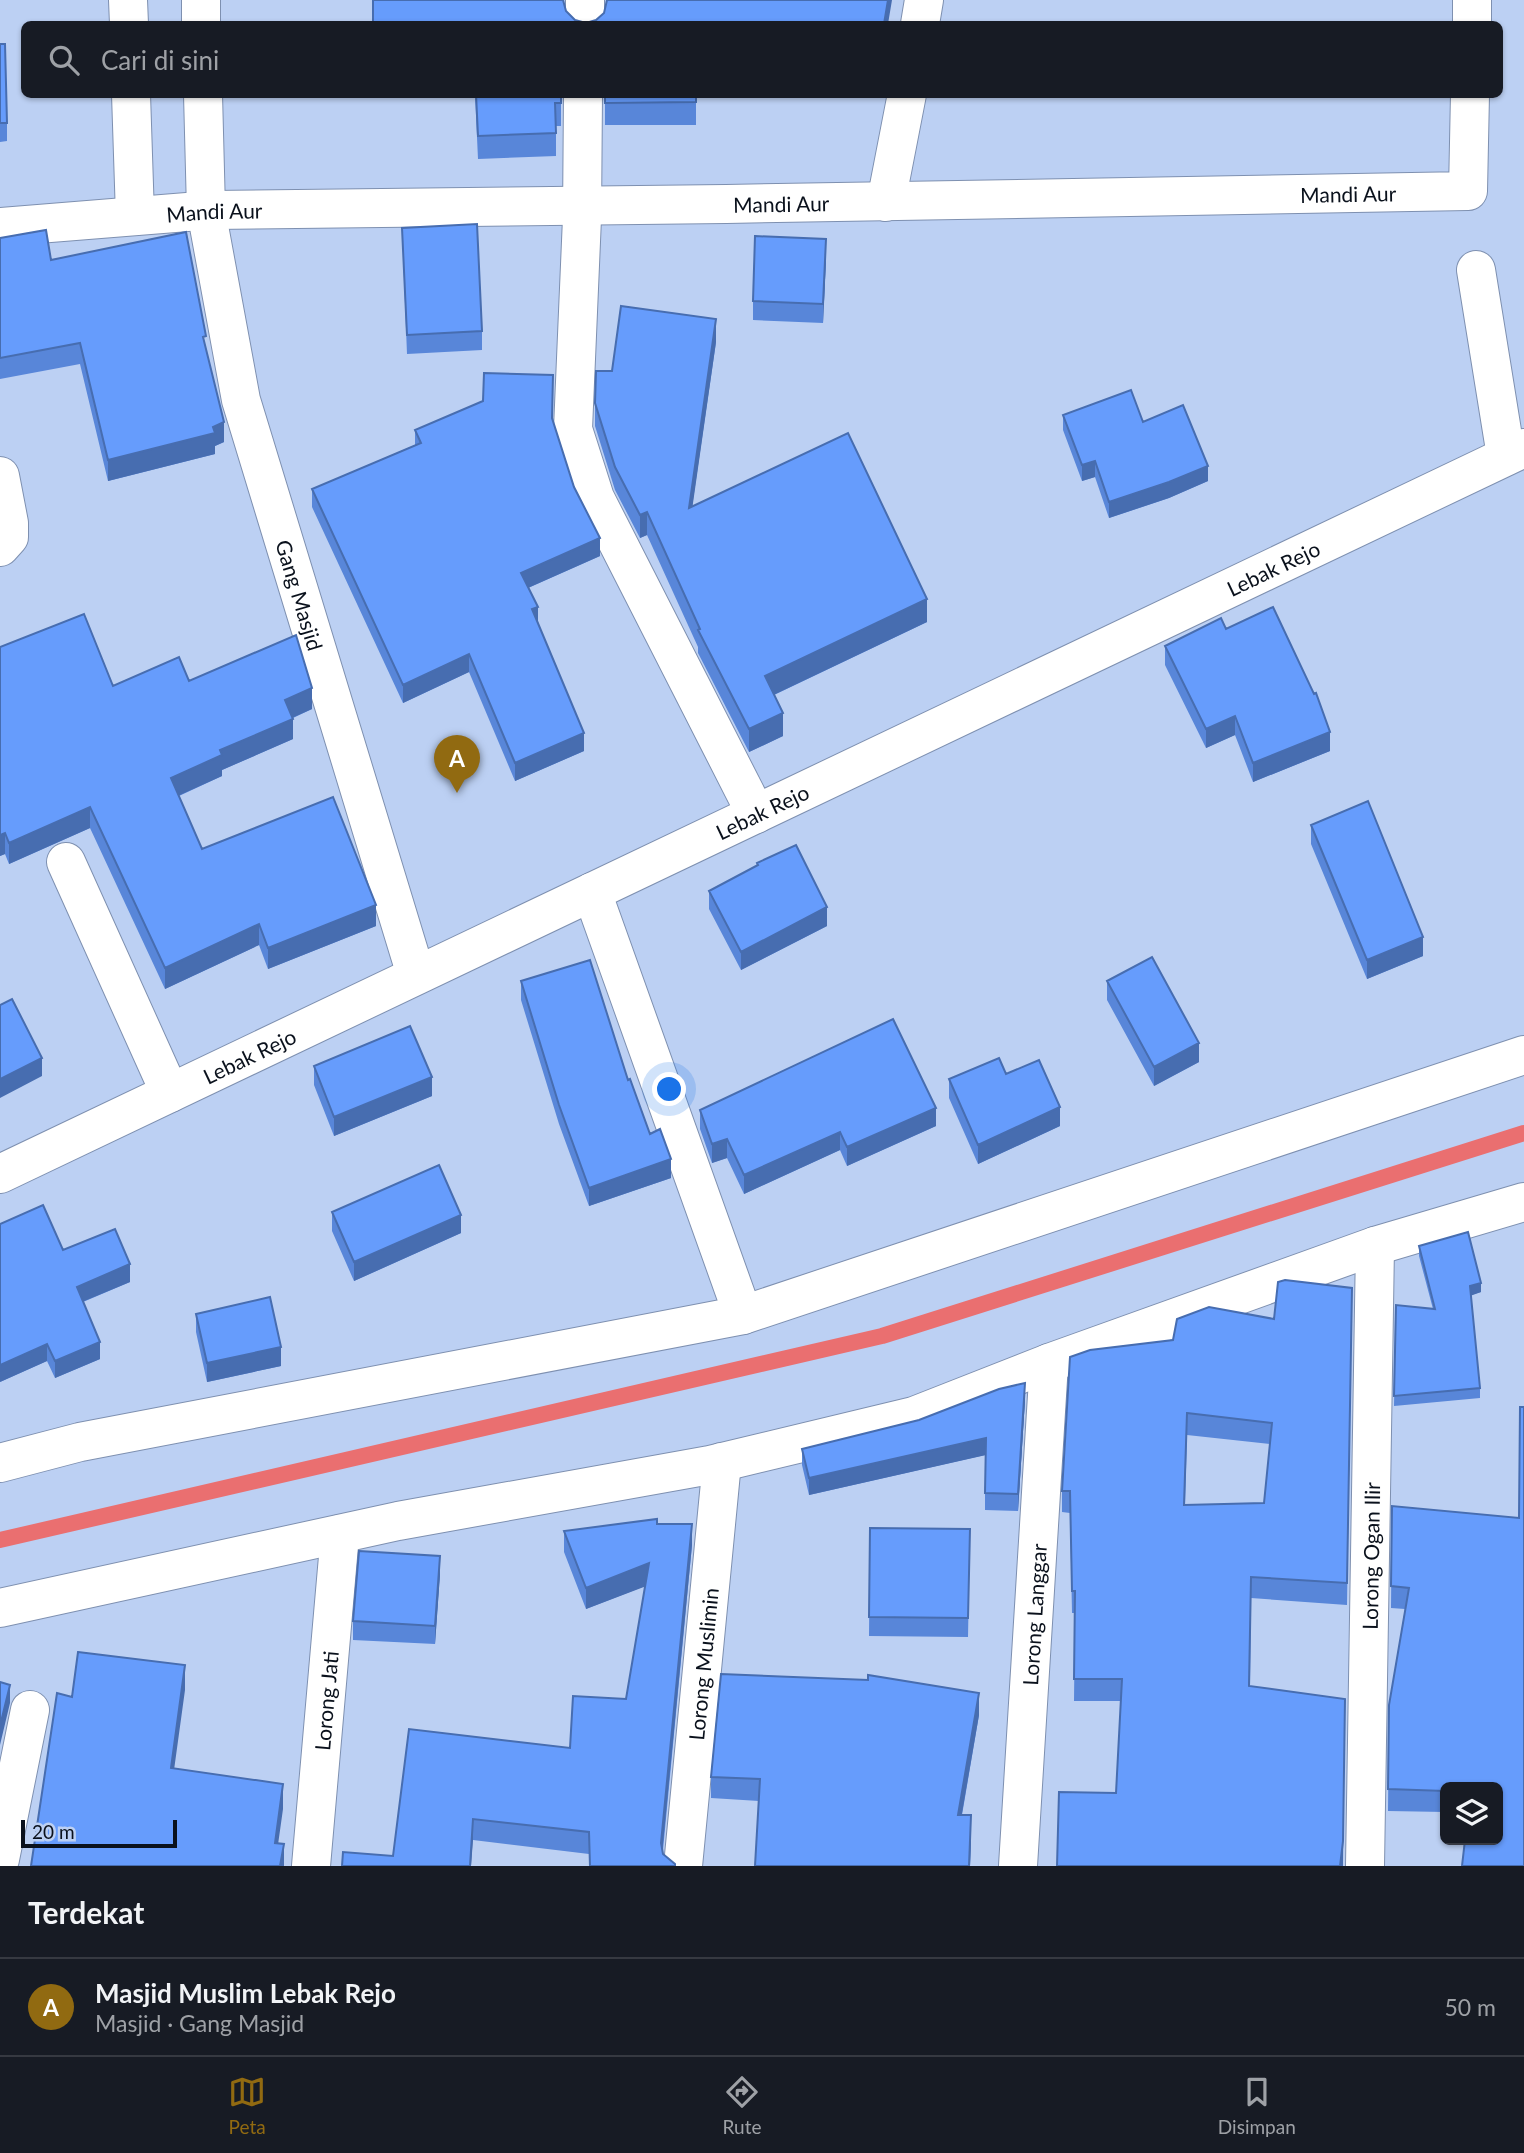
<!DOCTYPE html>
<html lang="id">
<head>
<meta charset="utf-8">
<style>
  :root { --surface:#171b24; --page:#242831; --text:#f1f3f6; --muted:#9ea1a6; --line:#363941; --accent:#916a11 }
  body { margin:0; font-family:Lato,sans-serif; background:var(--page); color:var(--text) }
  .controls { position:absolute; right:21px; bottom:21px; display:grid; overflow:hidden; border-radius:10px; box-shadow:0 2px 5px #0004 }
  .controls button { width:63px; height:63px; display:grid; place-items:center; padding:0; border:0; border-bottom:2px solid var(--line); background:var(--surface); color:var(--text); font:35px sans-serif }
  .scale { position:absolute; left:21px; bottom:18px; width:156px; box-sizing:border-box; padding-left:7px; border:4px solid #0a111c; border-top:0; font-size:19px; line-height:24px; white-space:nowrap; color:#0a111c; -webkit-text-stroke:5px #bcd0f3; paint-order:stroke }
  .you { position:absolute; left:670px; top:1090px; width:24px; height:24px; margin:-18px; border:5px solid #fff; border-radius:50%; background:#1a73e8; box-shadow:0 0 0 10px #1a73e833 }
  .badge { display:grid; place-items:center; width:46px; height:46px; border-radius:50%; background:var(--accent); color:#fff; font-size:23px; font-weight:700 }
  .pin { position:absolute; translate:-50% -58px; filter:drop-shadow(0 2px 4px #0008) }
  .pin::after { content:''; position:absolute; top:37px; width:24px; height:21px; background:inherit; clip-path:polygon(0 0,100% 0,50% 100%) }
  .list { margin:0; padding:0; list-style:none }
  h2 { display:flex; justify-content:space-between; align-items:center; height:91px; margin:0; padding:0 28px; font-size:30px }
  h2 small { font-size:23px; font-weight:400; color:var(--muted) }
  .list li { display:grid; grid-template-columns:46px 1fr auto; gap:21px; align-items:center; box-sizing:border-box; height:98px; padding:0 28px; border-top:2px solid var(--line) }
  .list b { display:block; font-size:26px; white-space:nowrap }
  .list p { margin:0; font-size:23px; white-space:nowrap; color:var(--muted) }
  .list em { font-size:23px; font-style:normal; color:var(--muted) }
  .icon { flex:none; width:38px; height:38px; fill:none; stroke:currentColor; stroke-width:2; stroke-linecap:round; stroke-linejoin:round }
  .map { position:relative; flex:none; width:1524px; height:1866px; overflow:hidden }
  .search { position:absolute; background:var(--surface); box-shadow:0 2px 5px #0004; left:21px; right:21px; top:21px; height:77px; display:flex; align-items:center; gap:18px; box-sizing:border-box; padding:0 24px; border-radius:10px; color:var(--muted); font-size:26px }
  .sheet { height:189px; background:var(--surface) }
  nav { display:flex; justify-content:space-around; align-items:center; box-sizing:border-box; height:98px; border-top:2px solid var(--line); background:var(--surface); font-size:19px; color:var(--muted) }
  nav a { display:grid; justify-items:center; gap:4px }
  nav .on { color:var(--accent) }
  .map>svg:first-child { display:block }
  .lines { fill:none; stroke-linecap:round; stroke-linejoin:round }
  .stream { stroke:#ea6f70; stroke-width:16 }
  .minor-casing { stroke:#7e90b0; stroke-width:40 }
  .minor { stroke:#fff; stroke-width:38 }
  .wall { fill:#5886d9; fill-rule:evenodd }
  .shaded-wall { fill:#476db0 }
  .building { fill:#669cfc; stroke:#476db0; stroke-width:2; fill-rule:evenodd }
  .labels { text-anchor:middle; dominant-baseline:central; stroke-width:5; stroke-linejoin:round; paint-order:stroke }
  .street-label { font-size:21px; fill:#0a111c; stroke:#bcd0f3 }
</style>
</head>
<body>
<div class="map">
<svg width="1524" height="1866" viewBox="0 0 1524 1866">
  <rect width="100%" height="100%" fill="#bcd0f3"/>
  <g class="lines">
    <path class="stream" d="M 0,1540 L 882,1336 L 1524,1133"/>
    <defs>
      <g id="minor">
        <path d="M 128,0 L 129,24"/>
        <path d="M 201,0 L 201,24"/>
        <path d="M 585,24 L 585,0"/>
        <path d="M 920,24 L 924,0"/>
        <path d="M 1472,24 L 1472,0"/>
        <path d="M 131,94 L 135,216"/>
        <path id="s1" d="M 203,94 L 206,210 L 241,400 L 416,975"/>
        <path d="M 583,94 L 582,218 L 573,429 L 595,498 L 756,814"/>
        <path d="M 886,202 L 907,94"/>
        <path id="s2" d="M 0,227 L 212,210 L 726,204 L 1468,191 L 1470,94"/>
        <path d="M 1476,270 L 1506,456"/>
        <path d="M 0,476 L 9,523 L 9,537 L 0,547"/>
        <path d="M 66,862 L 170,1093"/>
        <path d="M 592,892 L 743,1315"/>
        <path id="s3" d="M 0,1174 L 1524,448"/>
        <path d="M 0,1463 L 80,1442 L 743,1315 L 1524,1055"/>
        <path d="M 0,1608 L 398,1521 L 710,1465 L 914,1416 L 1049,1363 L 1375,1246 L 1524,1202"/>
        <path d="M 0,1859 L 30,1710"/>
        <path id="s4" d="M 311,1866 L 340,1534"/>
        <path id="s5" d="M 683,1866 L 722,1462"/>
        <path id="s6" d="M 1018,1866 L 1049,1363"/>
        <path id="s7" d="M 1365,1866 L 1375,1246"/>
      </g>
    </defs>
    <use href="#minor" class="minor-casing"/>
    <use href="#minor" class="minor"/>
  </g>
  <path class="wall" d="M 0,44 L 7,123 L 7,141 L 0,142 Z
    M 475,94 L 561,94 L 561,126 L 556,126 L 556,156 L 478,159 Z
    M 605,94 L 696,94 L 696,125 L 605,125 Z
    M 402,228 L 482,331 L 482,350 L 407,354 Z
    M 0,238 L 51,260 L 206,350 L 224,442 L 215,446 L 215,454 L 108,481 L 80,364 L 0,379 Z
    M 826,258 L 823,323 L 753,320 L 753,301 Z
    M 716,342 L 692,507 L 927,622 L 774,695 L 783,736 L 749,752 L 698,653 L 698,647 L 647,535 L 640,538 L 615,490 L 595,426 L 595,403 L 612,371 Z
    M 1063,415 L 1143,422 L 1208,481 L 1169,498 L 1109,518 L 1095,477 L 1082,481 L 1063,430 Z
    M 552,418 L 574,487 L 600,556 L 528,588 L 538,622 L 584,751 L 515,781 L 469,672 L 403,703 L 312,507 L 312,489 L 415,445 L 415,430 Z
    M 1226,629 L 1330,751 L 1253,782 L 1235,735 L 1206,748 L 1165,665 L 1165,646 Z
    M 0,647 L 113,686 L 189,681 L 312,709 L 293,718 L 293,739 L 222,770 L 222,776 L 179,796 L 202,849 L 376,926 L 268,969 L 259,945 L 165,989 L 90,828 L 9,864 L 5,854 L 0,856 Z
    M 1311,825 L 1423,956 L 1367,979 L 1311,844 Z
    M 757,863 L 827,926 L 741,970 L 709,909 L 709,891 L 757,866 Z
    M 521,981 L 628,1080 L 650,1134 L 671,1178 L 589,1206 L 559,1124 L 521,1000 Z
    M 1107,981 L 1199,1062 L 1154,1086 L 1107,1000 Z
    M 314,1066 L 432,1096 L 334,1136 L 314,1085 Z
    M 949,1079 L 1060,1126 L 978,1164 L 949,1098 Z
    M 700,1110 L 936,1126 L 847,1166 L 840,1150 L 744,1194 L 727,1158 L 712,1163 L 700,1129 Z
    M 332,1212 L 461,1233 L 354,1281 L 332,1231 Z
    M 1419,1246 L 1481,1292 L 1471,1295 L 1480,1388 L 1480,1398 L 1394,1406 L 1396,1305 L 1433,1309 L 1419,1256 Z
    M 63,1250 L 130,1282 L 83,1302 L 100,1359 L 55,1378 L 47,1361 L 0,1382 Z
    M 1352,1288 L 1347,1605 L 1251,1598 L 1250,1686 L 1343,1862 L 1116,1793 L 1121,1701 L 1074,1701 L 1075,1613 L 1072,1613 L 1070,1513 L 1062,1512 L 1062,1491 L 1173,1340 L 1274,1319 ZM 1187,1435 L 1270,1444 L 1264,1503 L 1185,1505 Z
    M 196,1314 L 281,1366 L 207,1382 L 196,1332 Z
    M 1025,1400 L 1018,1511 L 985,1510 L 985,1455 L 809,1495 L 802,1465 L 802,1449 Z
    M 1392,1506 L 1519,1518 L 1524,1866 L 1498,1787 L 1445,1787 L 1445,1812 L 1388,1811 L 1389,1705 L 1405,1609 L 1391,1608 Z
    M 657,1524 L 692,1545 L 663,1850 L 663,1854 L 675,1866 L 589,1866 L 589,1854 L 473,1840 L 393,1856 L 570,1748 L 626,1699 L 645,1586 L 586,1609 L 564,1552 L 564,1531 Z
    M 870,1528 L 970,1529 L 968,1637 L 869,1636 Z
    M 440,1574 L 435,1644 L 353,1640 L 353,1621 Z
    M 979,1715 L 962,1815 L 971,1837 L 970,1866 L 755,1866 L 759,1801 L 711,1798 L 711,1777 Z"/>
  <path class="shaded-wall" d="M 888,0 L 892,0 L 888,24 L 884,24 Z
    M 826,239 L 826,258 L 823,323 L 823,304 Z
    M 716,319 L 716,342 L 689,531 L 689,508 Z
    M 224,422 L 224,442 L 215,446 L 215,454 L 108,481 L 108,460 L 213,427 Z
    M 1095,461 L 1095,477 L 1082,481 L 1082,465 Z
    M 1208,466 L 1208,481 L 1169,498 L 1109,518 L 1109,502 Z
    M 647,512 L 647,535 L 640,538 L 640,515 Z
    M 600,538 L 600,556 L 521,591 L 521,573 Z
    M 927,599 L 927,622 L 765,699 L 765,676 Z
    M 538,607 L 538,625 L 532,609 Z
    M 469,654 L 469,672 L 403,703 L 403,685 Z
    M 312,688 L 312,709 L 285,721 L 285,700 Z
    M 783,713 L 783,736 L 749,752 L 749,729 Z
    M 1235,716 L 1235,735 L 1206,748 L 1206,729 Z
    M 293,719 L 293,739 L 222,770 L 222,776 L 171,799 L 171,778 L 220,750 Z
    M 1330,732 L 1330,751 L 1253,782 L 1253,763 Z
    M 584,733 L 584,751 L 515,781 L 515,763 Z
    M 90,807 L 90,828 L 9,864 L 9,843 Z
    M 5,833 L 5,854 L 0,856 L 0,835 Z
    M 376,905 L 376,926 L 268,969 L 268,948 Z
    M 827,907 L 827,926 L 741,970 L 741,952 Z
    M 259,924 L 259,945 L 165,989 L 165,968 Z
    M 1423,937 L 1423,956 L 1367,979 L 1367,960 Z
    M 1199,1043 L 1199,1062 L 1154,1086 L 1154,1067 Z
    M 42,1058 L 42,1076 L 0,1098 L 0,1079 Z
    M 432,1077 L 432,1096 L 334,1136 L 334,1117 Z
    M 1060,1107 L 1060,1126 L 978,1164 L 978,1145 Z
    M 936,1108 L 936,1126 L 847,1166 L 847,1147 Z
    M 840,1132 L 840,1150 L 744,1194 L 744,1175 Z
    M 727,1139 L 727,1158 L 712,1163 L 712,1144 Z
    M 671,1159 L 671,1178 L 589,1206 L 589,1188 Z
    M 461,1215 L 461,1233 L 354,1281 L 354,1262 Z
    M 130,1264 L 130,1282 L 77,1304 L 77,1287 Z
    M 1481,1283 L 1481,1292 L 1470,1296 L 1470,1286 Z
    M 100,1342 L 100,1359 L 55,1378 L 55,1361 Z
    M 47,1344 L 47,1361 L 0,1382 L 0,1365 Z
    M 281,1347 L 281,1366 L 207,1382 L 207,1363 Z
    M 1025,1383 L 1025,1400 L 1018,1511 L 1018,1494 Z
    M 986,1438 L 986,1455 L 809,1495 L 809,1478 Z
    M 692,1524 L 692,1545 L 661,1864 L 661,1843 Z
    M 440,1556 L 440,1574 L 435,1644 L 435,1626 Z
    M 649,1563 L 649,1585 L 586,1609 L 586,1588 Z
    M 185,1665 L 185,1690 L 171,1792 L 171,1768 Z
    M 10,1685 L 10,1703 L 0,1745 L 0,1726 Z
    M 979,1693 L 979,1715 L 958,1836 L 958,1815 Z
    M 1345,1699 L 1343,1862 L 1343,1866 L 1340,1866 Z
    M 283,1784 L 283,1809 L 275,1866 L 275,1843 Z
    M 971,1815 L 971,1837 L 970,1866 L 969,1866 Z
    M 473,1819 L 473,1840 L 471,1866 L 470,1866 Z
    M 284,1844 L 284,1866 L 280,1866 Z"/>
  <path class="building" d="M 373,0 L 563,0 L 566,11 L 575,20 L 586,23 L 596,20 L 604,13 L 607,0 L 888,0 L 884,24 L 373,24 Z
    M 0,44 L 5,44 L 7,123 L 0,123 Z
    M 476,94 L 561,94 L 561,103 L 555,103 L 556,133 L 478,136 Z
    M 605,94 L 696,94 L 696,102 L 605,103 Z
    M 477,224 L 482,331 L 407,335 L 402,228 Z
    M 46,230 L 51,260 L 186,232 L 206,336 L 203,337 L 224,422 L 213,427 L 215,433 L 108,460 L 80,343 L 0,358 L 0,238 Z
    M 755,236 L 826,239 L 823,304 L 753,301 Z
    M 621,306 L 716,319 L 689,508 L 848,433 L 927,599 L 765,676 L 783,713 L 749,729 L 698,630 L 700,629 L 647,512 L 640,515 L 615,467 L 595,403 L 596,371 L 612,371 Z
    M 484,373 L 553,375 L 552,418 L 574,487 L 600,538 L 521,573 L 538,607 L 532,609 L 584,733 L 515,763 L 469,654 L 403,685 L 312,489 L 421,443 L 415,430 L 483,401 Z
    M 1131,390 L 1143,422 L 1183,405 L 1208,466 L 1169,482 L 1109,502 L 1095,461 L 1082,465 L 1063,415 Z
    M 1273,607 L 1314,694 L 1316,693 L 1330,732 L 1253,763 L 1235,716 L 1206,729 L 1165,646 L 1221,618 L 1226,629 Z
    M 84,614 L 113,686 L 179,657 L 189,681 L 296,635 L 312,688 L 285,700 L 293,719 L 220,750 L 222,755 L 171,778 L 202,849 L 333,797 L 376,905 L 268,948 L 259,924 L 165,968 L 90,807 L 9,843 L 5,833 L 0,835 L 0,647 Z
    M 1368,801 L 1423,937 L 1367,960 L 1311,825 Z
    M 796,845 L 827,907 L 741,952 L 709,891 L 758,865 L 757,863 Z
    M 1152,957 L 1199,1043 L 1154,1067 L 1107,981 Z
    M 590,960 L 628,1080 L 630,1079 L 650,1134 L 660,1129 L 671,1159 L 589,1188 L 559,1105 L 521,981 Z
    M 12,999 L 42,1058 L 0,1079 L 0,1005 Z
    M 893,1019 L 936,1108 L 847,1147 L 840,1132 L 744,1175 L 727,1139 L 712,1144 L 700,1110 Z
    M 410,1026 L 432,1077 L 334,1117 L 314,1066 Z
    M 999,1058 L 1006,1074 L 1039,1060 L 1060,1107 L 978,1145 L 949,1079 Z
    M 439,1165 L 461,1215 L 354,1262 L 332,1212 Z
    M 43,1205 L 63,1250 L 115,1229 L 130,1264 L 77,1287 L 100,1342 L 55,1361 L 47,1344 L 0,1365 L 0,1224 Z
    M 1468,1232 L 1481,1283 L 1470,1286 L 1480,1388 L 1394,1396 L 1396,1305 L 1435,1309 L 1419,1246 Z
    M 1285,1280 L 1352,1288 L 1347,1583 L 1251,1577 L 1249,1686 L 1345,1699 L 1343,1841 L 1340,1866 L 1057,1866 L 1059,1792 L 1116,1793 L 1122,1679 L 1074,1679 L 1075,1591 L 1072,1591 L 1070,1491 L 1062,1491 L 1070,1357 L 1090,1350 L 1173,1340 L 1177,1319 L 1209,1307 L 1274,1319 L 1278,1282 ZM 1187,1413 L 1272,1423 L 1264,1503 L 1184,1505 Z
    M 270,1297 L 281,1347 L 207,1363 L 196,1314 Z
    M 1025,1383 L 1018,1494 L 985,1493 L 986,1438 L 809,1478 L 802,1449 L 919,1420 L 999,1389 Z
    M 1520,1407 L 1524,1407 L 1524,1866 L 1462,1866 L 1465,1840 L 1498,1840 L 1498,1787 L 1445,1787 L 1445,1791 L 1388,1789 L 1389,1705 L 1409,1588 L 1391,1586 L 1392,1506 L 1519,1518 Z
    M 657,1519 L 657,1524 L 692,1524 L 661,1843 L 663,1854 L 675,1864 L 675,1866 L 590,1866 L 589,1832 L 473,1819 L 470,1866 L 342,1866 L 343,1852 L 393,1856 L 409,1729 L 570,1748 L 573,1696 L 626,1699 L 649,1563 L 586,1588 L 564,1531 Z
    M 870,1528 L 970,1529 L 968,1618 L 869,1617 Z
    M 359,1551 L 440,1556 L 435,1626 L 353,1621 Z
    M 78,1652 L 185,1665 L 171,1768 L 283,1784 L 275,1843 L 284,1844 L 280,1866 L 31,1866 L 57,1693 L 72,1697 Z
    M 721,1674 L 868,1680 L 868,1675 L 979,1693 L 958,1815 L 971,1815 L 969,1866 L 755,1866 L 760,1779 L 711,1777 Z
    M 0,1682 L 10,1685 L 0,1726 Z"/>
  <g class="labels">
    <g class="street-label">
      <text stroke="none"><textPath href="#s2" startOffset="1349">Mandi Aur</textPath></text>
      <text stroke="none"><textPath href="#s2" startOffset="782">Mandi Aur</textPath></text>
      <text stroke="none"><textPath href="#s2" startOffset="215">Mandi Aur</textPath></text>
      <text stroke="none"><textPath href="#s3" startOffset="1410">Lebak Rejo</textPath></text>
      <text stroke="none"><textPath href="#s1" startOffset="513">Gang Masjid</textPath></text>
      <text stroke="none"><textPath href="#s3" startOffset="844">Lebak Rejo</textPath></text>
      <text stroke="none"><textPath href="#s3" startOffset="276">Lebak Rejo</textPath></text>
      <text stroke="none"><textPath href="#s7" startOffset="310">Lorong Ogan Ilir</textPath></text>
      <text stroke="none"><textPath href="#s6" startOffset="252">Lorong Langgar</textPath></text>
      <text stroke="none"><textPath href="#s5" startOffset="203">Lorong Muslimin</textPath></text>
      <text stroke="none"><textPath href="#s4" startOffset="166">Lorong Jati</textPath></text>
    </g>
  </g>
</svg>
<div class="controls">
<button><svg class="icon" aria-label="layers" viewBox="0 0 24 24"><path d="M12 4l9 5-9 5-9-5zM3 14l9 5 9-5"/></svg></button>
</div>
<div class="scale">20 m</div>
<div class="you"></div>
<div class="pin badge" style="left:457px;top:793px">A</div>
<div class="search"><svg class="icon" aria-label="search" viewBox="0 0 24 24"><circle cx="10" cy="10" r="6"/><path d="M15 15l6 6"/></svg>Cari di sini</div>
</div>
<section class="sheet">
<h2>Terdekat<small></small></h2>
<ul class="list">
<li><span class="badge">A</span><div><b>Masjid Muslim Lebak Rejo</b><p>Masjid · Gang Masjid</p></div><em>50 m</em></li>
</ul>
</section>
<nav>
<a class="on"><svg class="icon" aria-label="map" viewBox="0 0 24 24"><path d="M3 6l6-2 6 2 6-2v14l-6 2-6-2-6 2zM9 4v14M15 6v14"/></svg>Peta</a>
<a><svg class="icon" aria-label="directions" viewBox="0 0 24 24"><path d="M12 3l9 9-9 9-9-9zM9 14v-3h6M13 9l2 2-2 2"/></svg>Rute</a>
<a><svg class="icon" aria-label="saved" viewBox="0 0 24 24"><path d="M7 4h10v16l-5-4-5 4z"/></svg>Disimpan</a>
</nav>
</body>
</html>
